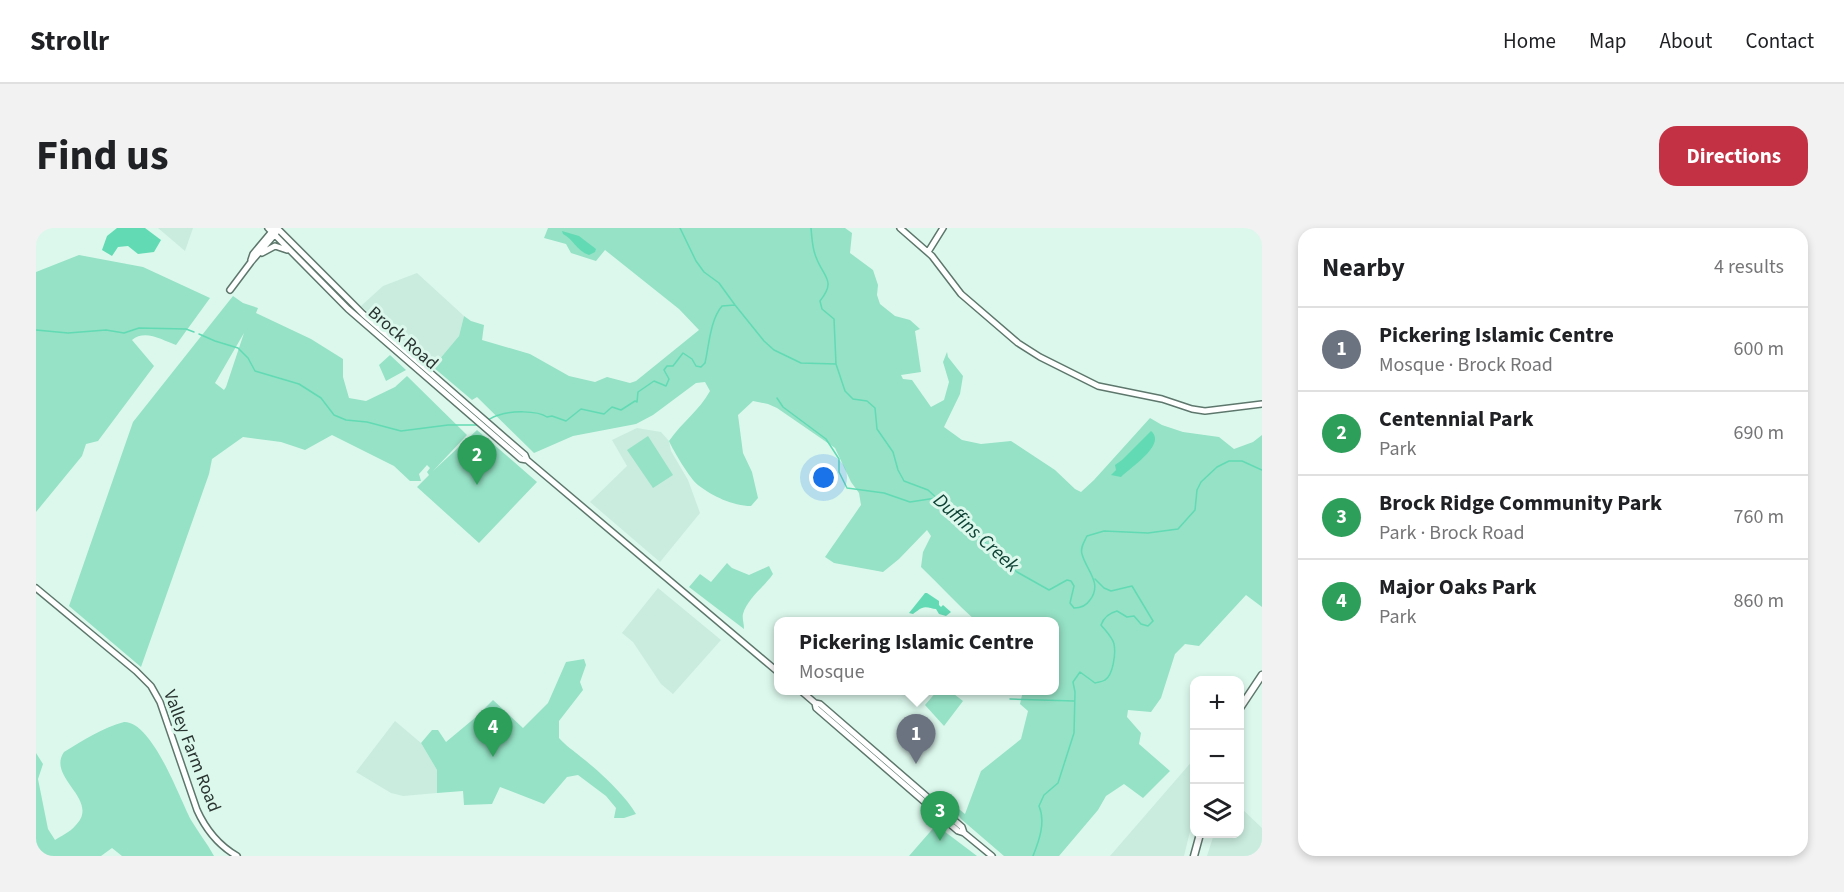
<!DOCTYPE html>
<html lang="en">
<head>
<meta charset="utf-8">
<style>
  :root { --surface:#fff; --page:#f2f2f2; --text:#202124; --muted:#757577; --line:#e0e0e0; --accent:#c23244 }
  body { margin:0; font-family:"Source Sans 3",sans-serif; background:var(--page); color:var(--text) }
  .controls { position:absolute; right:18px; bottom:18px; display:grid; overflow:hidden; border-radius:12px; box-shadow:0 3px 9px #0003 }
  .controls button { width:54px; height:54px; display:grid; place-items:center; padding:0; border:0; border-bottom:2px solid var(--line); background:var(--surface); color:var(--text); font:30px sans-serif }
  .you { position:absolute; left:788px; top:250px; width:21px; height:21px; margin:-15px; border:4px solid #fff; border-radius:50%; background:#1a73e8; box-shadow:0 0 0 9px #1a73e833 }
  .badge { display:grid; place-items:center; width:39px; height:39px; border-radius:50%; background:var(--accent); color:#fff; font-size:20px; font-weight:700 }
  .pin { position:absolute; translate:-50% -50px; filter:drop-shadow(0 2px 3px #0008) }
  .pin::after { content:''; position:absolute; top:32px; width:21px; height:18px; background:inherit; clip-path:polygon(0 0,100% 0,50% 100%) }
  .popup { position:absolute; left:738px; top:389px; width:285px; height:78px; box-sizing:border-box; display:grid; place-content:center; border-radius:12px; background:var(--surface); filter:drop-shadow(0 2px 4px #0005); font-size:20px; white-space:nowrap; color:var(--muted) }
  .popup b { font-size:22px; color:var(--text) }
  .popup::after { content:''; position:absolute; left:50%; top:100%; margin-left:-12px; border:12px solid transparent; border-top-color:var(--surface) }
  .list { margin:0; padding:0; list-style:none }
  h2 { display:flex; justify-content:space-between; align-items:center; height:78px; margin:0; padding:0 24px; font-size:26px }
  h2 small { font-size:20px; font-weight:400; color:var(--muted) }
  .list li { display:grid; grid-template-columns:39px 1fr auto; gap:18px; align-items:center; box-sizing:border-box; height:84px; padding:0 24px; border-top:2px solid var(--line) }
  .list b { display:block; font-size:22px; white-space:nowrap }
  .list p { margin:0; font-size:20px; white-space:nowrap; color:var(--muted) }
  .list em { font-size:20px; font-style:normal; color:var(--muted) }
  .icon { flex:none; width:33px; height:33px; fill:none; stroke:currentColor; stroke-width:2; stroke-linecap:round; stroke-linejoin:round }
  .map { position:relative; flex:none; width:1226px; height:628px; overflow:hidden; border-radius:18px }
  header { display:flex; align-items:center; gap:36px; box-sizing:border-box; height:84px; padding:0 30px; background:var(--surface); border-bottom:2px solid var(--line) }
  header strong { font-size:28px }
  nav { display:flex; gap:33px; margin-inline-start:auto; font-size:21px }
  .intro { display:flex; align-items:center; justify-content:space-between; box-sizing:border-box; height:144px; padding:0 36px }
  h1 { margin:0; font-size:42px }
  .button { padding:15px 27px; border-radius:18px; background:var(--accent); color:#fff; font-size:21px; font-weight:700 }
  main { display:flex; gap:36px; padding:0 36px }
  aside { flex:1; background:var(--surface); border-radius:18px; box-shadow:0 3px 9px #0003 }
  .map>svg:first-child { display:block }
  .built { fill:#c9ecde }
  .green { fill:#95e2c6; fill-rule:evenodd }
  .water { fill:#62dab3 }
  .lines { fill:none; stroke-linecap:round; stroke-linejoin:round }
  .stream { stroke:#62dab3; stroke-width:1.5 }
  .secondary-casing { stroke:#5e776d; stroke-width:8 }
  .primary-casing { stroke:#5e776d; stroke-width:9 }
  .secondary { stroke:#fff; stroke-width:5 }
  .primary { stroke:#fff; stroke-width:6 }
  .labels { text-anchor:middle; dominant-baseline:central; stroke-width:6; stroke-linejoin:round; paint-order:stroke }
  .street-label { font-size:18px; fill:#293430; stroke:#dcf8ed }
  .water-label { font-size:20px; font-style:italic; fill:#0d4233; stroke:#dcf8ed }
</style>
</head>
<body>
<header>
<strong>Strollr</strong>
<nav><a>Home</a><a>Map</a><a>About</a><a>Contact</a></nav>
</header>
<div class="intro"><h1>Find us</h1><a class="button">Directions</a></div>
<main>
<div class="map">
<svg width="1226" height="628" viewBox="0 0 1226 628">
  <rect width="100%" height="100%" fill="#dcf8ed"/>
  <path class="built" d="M 122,0 L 157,0 L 149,23 Z
    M 381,45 L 428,88 L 423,108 L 397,139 L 325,78 L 347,58 Z
    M 601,200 L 625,204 L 633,213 L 635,223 L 652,252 L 664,285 L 624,334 L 554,274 L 591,238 L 576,212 Z
    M 622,360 L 685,412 L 637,466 L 625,456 L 597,414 L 586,405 Z
    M 359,493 L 385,515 L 401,542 L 401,565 L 367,568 L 355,565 L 320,544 Z
    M 1158,531 L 1158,587 L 1148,628 L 1074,628 Z
    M 1204,579 L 1226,600 L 1226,628 L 1171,628 L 1178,606 L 1204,606 Z"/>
  <path class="green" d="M 512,0 L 809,0 L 816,5 L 814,25 L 837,42 L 842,57 L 841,67 L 844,76 L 859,88 L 874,92 L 884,101 L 879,103 L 885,144 L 865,147 L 867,151 L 876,152 L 895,179 L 908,172 L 913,154 L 907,134 L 911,124 L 912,129 L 927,148 L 924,166 L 908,199 L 926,212 L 945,216 L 975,213 L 1019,242 L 1039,261 L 1045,264 L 1058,252 L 1114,190 L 1126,197 L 1147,204 L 1183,209 L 1198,221 L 1217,214 L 1226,207 L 1226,379 L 1210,367 L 1163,418 L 1149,416 L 1139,426 L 1125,470 L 1115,484 L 1092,482 L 1091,489 L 1105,505 L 1103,516 L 1134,543 L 1107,570 L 1088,556 L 1070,568 L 1062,582 L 1023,628 L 968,628 L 925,591 L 913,573 L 929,586 L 945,543 L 985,511 L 992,483 L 984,476 L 987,463 L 1018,462 L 1018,394 L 940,393 C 921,376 904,357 885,339 L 887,324 L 895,308 L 891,302 L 863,331 L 847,344 L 798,335 L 789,329 L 825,277 L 823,265 L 815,254 L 799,220 L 741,180 L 732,176 L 717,173 L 702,187 L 707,225 L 716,244 L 722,270 L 715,278 C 697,278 676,268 662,257 C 654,251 637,222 633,213 C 647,193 663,183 674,163 L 669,154 L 660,155 L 617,187 L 600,196 L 537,208 L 498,225 L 441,169 L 436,172 L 397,139 L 423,108 L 428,88 L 435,93 L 448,97 L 446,112 L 494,126 L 533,148 L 559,154 L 571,149 L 594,155 L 600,153 L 663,102 L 643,81 L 569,22 L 560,33 L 535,25 L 530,16 L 508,10 Z
    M 43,27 L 107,39 L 174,70 L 140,117 C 126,112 109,101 96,112 L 118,138 L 62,213 L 50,216 L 46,228 L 0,284 L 0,44 Z
    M 197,68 L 207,75 L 222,80 L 220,85 L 275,111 L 307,131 L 307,149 L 313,170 L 330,173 L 359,159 L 371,148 L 431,207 L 397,243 L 441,202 L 501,254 L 443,315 L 381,259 L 393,247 L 391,244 L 394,240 L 391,237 L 383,246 L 385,253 L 374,253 L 358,238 L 296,207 L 269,222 L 245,214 L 207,209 L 176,231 L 173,246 L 105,439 L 33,378 L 97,194 ZM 208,105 L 190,159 L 188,162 L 179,155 Z
    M 354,127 L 370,142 L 350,153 L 343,137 Z
    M 612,208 L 637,247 L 617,260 L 591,222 Z
    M 691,335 L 696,340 L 713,347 L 733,338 L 737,346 C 729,358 711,371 707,386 C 706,390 708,396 708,401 L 653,359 L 664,346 L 675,354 Z
    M 548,431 L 550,437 L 544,454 L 547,462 L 523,493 L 523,510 C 530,518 537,522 545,529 C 562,542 590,568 600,586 L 588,590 L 578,590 L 580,580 L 570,568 L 542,547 L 531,549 L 508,576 L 464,559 L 456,576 L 428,577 L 427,563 L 401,565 L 401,542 L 385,515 L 396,502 L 402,502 L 410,514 L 440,489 L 457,472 L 487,500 L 512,475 L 530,434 Z
    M 901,463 L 914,463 L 927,473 L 908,498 L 889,477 Z
    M 88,494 C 116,493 143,569 155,592 C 162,604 171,615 178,628 L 86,628 L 76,620 L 65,628 L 0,628 L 0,525 L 7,536 L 2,551 L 12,601 L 19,612 C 25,608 34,604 39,598 C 66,572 10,550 28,524 C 48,512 66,500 88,494 Z
    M 900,597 L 941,628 L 873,628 Z"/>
  <path class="water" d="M 81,0 L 109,0 L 125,12 L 118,24 L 102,26 L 92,18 L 82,19 L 76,28 L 66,22 L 71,8 Z
    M 526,3 L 543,8 L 560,21 L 559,24 L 553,27 C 541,23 537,11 527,6 Z
    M 1115,203 C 1131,216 1095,239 1085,249 L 1075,247 L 1080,242 L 1079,237 L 1086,232 Z
    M 889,365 L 891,365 L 903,373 L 903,377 L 905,379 L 907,377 L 915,384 L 910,388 L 903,386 L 900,381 C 895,381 891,378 886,380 C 883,381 880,384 877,386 L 873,385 Z"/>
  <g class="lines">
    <path class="stream" d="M 644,0 L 660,33 L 668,44 L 683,55 L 699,77 L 728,113 L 738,122 L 765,135 L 800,136
      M 775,0 C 776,10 776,20 780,29 C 787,49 801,52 784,73 L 786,81 L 798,91 L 800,136 L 809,163 L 817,171 L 831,173 L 839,180 L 841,201 L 857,224 L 862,242 L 868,253 L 892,262 L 981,344 L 1013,362 L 1031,352 L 1035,353 L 1038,358 L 1034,375 L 1038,380 C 1045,380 1050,378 1054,372 C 1067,355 1050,342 1046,326 C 1044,320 1048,314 1051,308 L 1068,303 L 1112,305 L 1142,301 L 1159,282 L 1161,262 L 1165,254 L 1181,239 L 1193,233 L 1206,233 L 1226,242
      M 0,102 L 32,105 L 70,102 L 88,105 L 103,100 L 150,101 L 158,104
      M 163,106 L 179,113 L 202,120 L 212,130 L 219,143 L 263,156 L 285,170 L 298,187 L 310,192 L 331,194 L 365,203 L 412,197 L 441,197
      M 741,170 L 747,179 L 790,211 L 803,231 L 803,244 L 811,260 L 848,265 L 874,274 L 900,270
      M 446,196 C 451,193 457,188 463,187 C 474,183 501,182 511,189 L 516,188 L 530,193 L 545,181 L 568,186 L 576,179 L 585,182 L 599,173 L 601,174 L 602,164 L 618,153 L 630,158 L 633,151 L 628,142 L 631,138 L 637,138 L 647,125 L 656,131 L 660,138 L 665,139 L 669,135 C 673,118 674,92 686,78 L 699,77
      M 974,471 L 1038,473
      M 997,628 C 1003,613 1010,594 1003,578 L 1008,567 L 1022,555 L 1038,505 L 1039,464 L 1037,454 L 1044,444 L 1059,455 C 1063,454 1066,454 1069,452 C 1077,447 1080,426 1078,416 C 1077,410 1069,402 1065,397 C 1068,389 1073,385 1081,383 L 1091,389 L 1098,388 L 1105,396 L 1112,398 L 1117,393 L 1096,358 L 1075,363 L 1068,360 L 1059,351"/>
    <defs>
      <path id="secondary" d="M 232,0 L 312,81 L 485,231 L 491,232 L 742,444
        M 241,0 L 327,86 L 489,227 L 491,232
        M 864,0 L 896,28 L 925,66 L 982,115 L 1004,129 L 1062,158 L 1126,171 L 1156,181 L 1169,183 L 1226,176
        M 892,24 L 907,0
        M 226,25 L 239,18 L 251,22
        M 215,32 L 217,26 L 238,1
        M 194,62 L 215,34 L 240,5
        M 0,360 L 100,443 L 115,458 L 124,474 L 161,582 C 170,602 182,617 201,628
        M 764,462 L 779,475 L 784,476 L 926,599 L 928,605
        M 779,475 L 780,480 L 922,603 L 928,605 L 956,628"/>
      <path id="primary" d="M 1204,480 L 1226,447
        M 1158,628 L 1164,606"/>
    </defs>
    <use href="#secondary" class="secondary-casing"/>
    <use href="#primary" class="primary-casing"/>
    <use href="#secondary" class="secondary"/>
    <use href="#primary" class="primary"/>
  </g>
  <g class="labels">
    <g class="street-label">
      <text transform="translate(367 110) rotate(41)">Brock Road</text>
      <text transform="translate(156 523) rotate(69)">Valley Farm Road</text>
    </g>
    <g class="water-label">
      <text transform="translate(940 305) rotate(42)">Duffins Creek</text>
    </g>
  </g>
</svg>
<div class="controls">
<button>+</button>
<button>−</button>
<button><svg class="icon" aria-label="layers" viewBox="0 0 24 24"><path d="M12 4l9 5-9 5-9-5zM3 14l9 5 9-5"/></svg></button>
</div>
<div class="you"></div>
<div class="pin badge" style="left:880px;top:536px;background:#6b7280">1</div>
<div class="popup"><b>Pickering Islamic Centre</b>Mosque</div>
<div class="pin badge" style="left:441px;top:257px;background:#2e9e5b">2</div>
<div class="pin badge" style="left:904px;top:613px;background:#2e9e5b">3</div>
<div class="pin badge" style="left:457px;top:529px;background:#2e9e5b">4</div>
</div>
<aside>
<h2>Nearby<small>4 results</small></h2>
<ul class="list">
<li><span class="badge" style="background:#6b7280">1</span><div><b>Pickering Islamic Centre</b><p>Mosque · Brock Road</p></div><em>600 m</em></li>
<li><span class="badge" style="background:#2e9e5b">2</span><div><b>Centennial Park</b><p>Park</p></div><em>690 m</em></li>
<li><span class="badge" style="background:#2e9e5b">3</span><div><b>Brock Ridge Community Park</b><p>Park · Brock Road</p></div><em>760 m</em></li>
<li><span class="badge" style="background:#2e9e5b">4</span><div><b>Major Oaks Park</b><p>Park</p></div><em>860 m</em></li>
</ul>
</aside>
</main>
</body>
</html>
